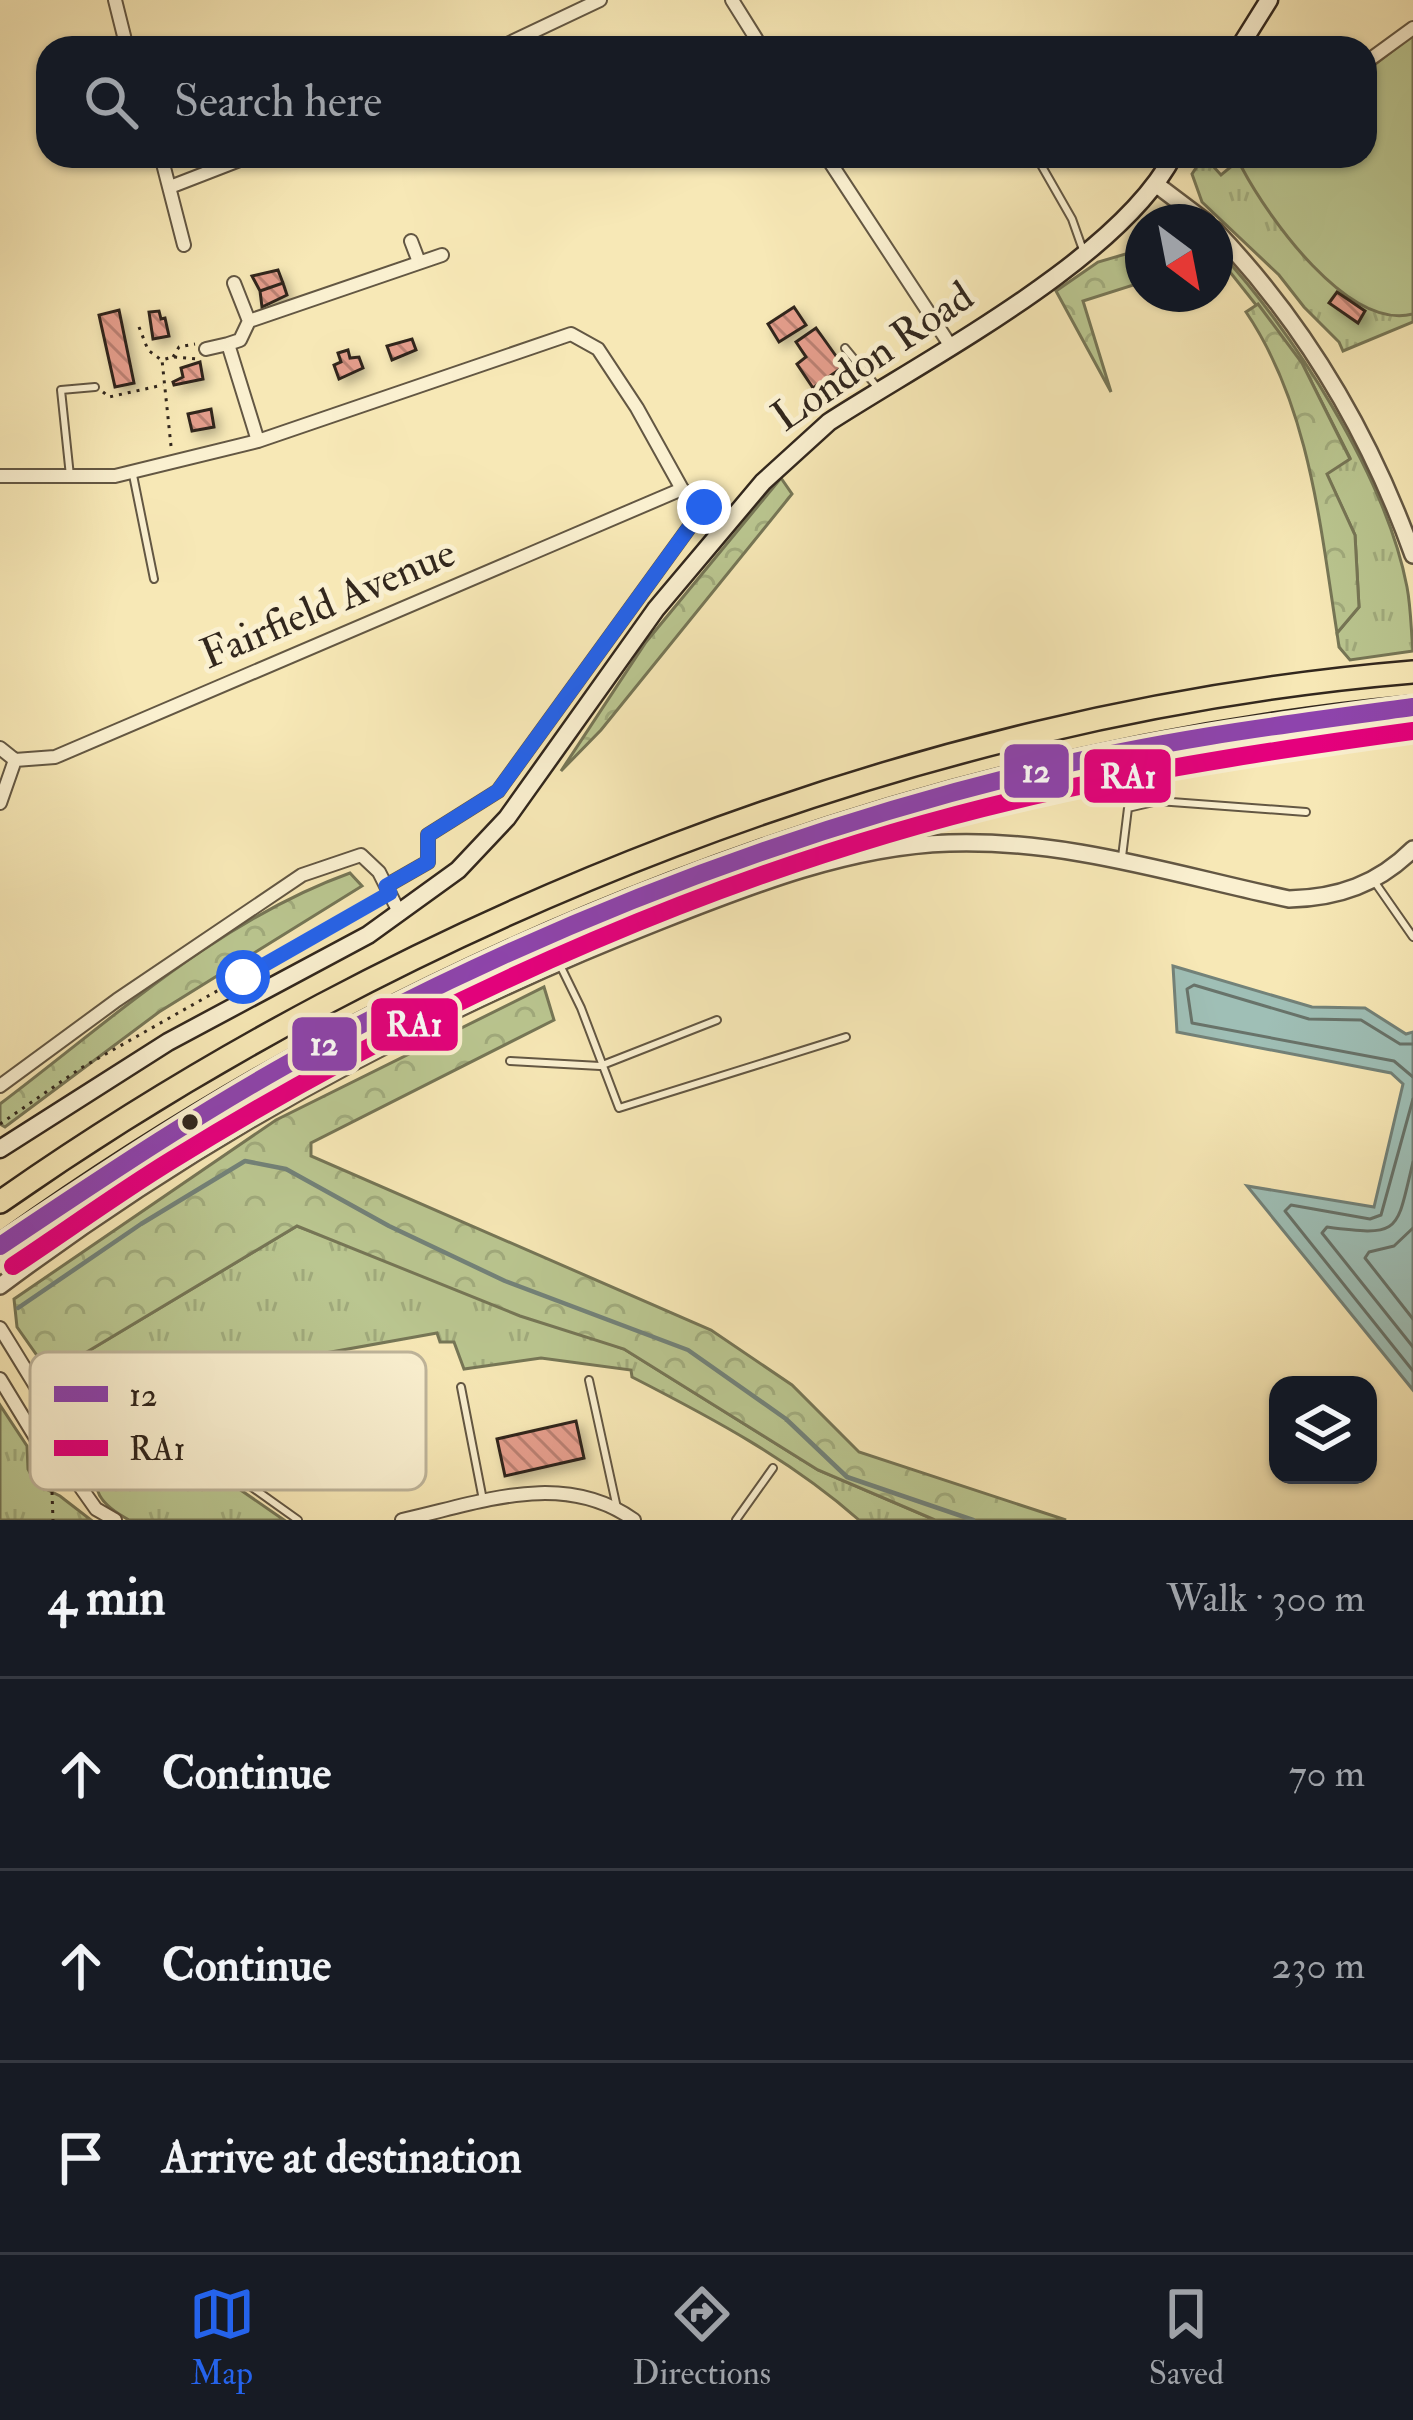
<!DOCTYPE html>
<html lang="en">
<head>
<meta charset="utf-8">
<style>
  :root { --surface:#171b24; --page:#242831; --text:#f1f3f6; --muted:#9ea1a6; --line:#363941; --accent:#2563eb }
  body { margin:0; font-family:"IM FELL Double Pica",serif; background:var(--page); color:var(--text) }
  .controls { position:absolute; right:36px; bottom:36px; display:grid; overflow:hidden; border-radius:24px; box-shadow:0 3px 9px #0004 }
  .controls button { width:108px; height:108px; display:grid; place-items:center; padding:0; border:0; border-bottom:3px solid var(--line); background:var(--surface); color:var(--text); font:60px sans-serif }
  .compass { position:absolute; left:1125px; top:204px; width:108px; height:108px; border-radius:50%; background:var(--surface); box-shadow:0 3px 9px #0004; rotate:148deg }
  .stop { position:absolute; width:36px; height:36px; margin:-27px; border:9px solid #2563eb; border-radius:50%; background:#fff }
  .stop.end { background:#2563eb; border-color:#fff; box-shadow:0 3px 12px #0008 }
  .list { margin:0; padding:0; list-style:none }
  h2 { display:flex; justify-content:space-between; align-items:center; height:156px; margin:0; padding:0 48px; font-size:51px }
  h2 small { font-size:39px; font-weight:400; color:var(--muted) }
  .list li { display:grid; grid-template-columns:78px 1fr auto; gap:36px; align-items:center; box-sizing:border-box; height:192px; padding:0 48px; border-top:3px solid var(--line) }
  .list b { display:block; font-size:45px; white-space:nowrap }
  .list em { font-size:39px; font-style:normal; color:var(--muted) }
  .icon { flex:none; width:66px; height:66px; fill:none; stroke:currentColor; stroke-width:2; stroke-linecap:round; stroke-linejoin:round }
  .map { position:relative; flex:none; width:1413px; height:1520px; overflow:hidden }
  .search { position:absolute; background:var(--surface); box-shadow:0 3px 9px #0004; left:36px; right:36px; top:36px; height:132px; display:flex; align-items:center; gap:30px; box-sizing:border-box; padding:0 42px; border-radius:36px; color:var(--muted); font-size:45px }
  .sheet { height:732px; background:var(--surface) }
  nav { display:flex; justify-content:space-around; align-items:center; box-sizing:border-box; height:168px; border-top:3px solid var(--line); background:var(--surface); font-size:33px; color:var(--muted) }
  nav a { display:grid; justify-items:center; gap:6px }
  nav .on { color:var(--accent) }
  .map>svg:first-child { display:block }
  .grass { fill:url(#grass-tufts); stroke:#767656; stroke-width:3 }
  .forest { fill:url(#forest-crowns); stroke:#767656; stroke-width:3 }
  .pitch { fill:#bac690; stroke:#767656; stroke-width:3 }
  .water { fill:#9fbfb6; stroke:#738279; stroke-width:3 }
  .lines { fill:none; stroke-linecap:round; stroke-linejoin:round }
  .shore { stroke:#68736a; stroke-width:3 }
  .stream { stroke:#738279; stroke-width:4.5 }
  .building { fill:url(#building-back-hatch); stroke:#32271d; stroke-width:3; filter:url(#shadow) }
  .service-casing { stroke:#635743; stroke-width:10 }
  .minor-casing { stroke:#635743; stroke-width:16 }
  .tertiary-casing { stroke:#635743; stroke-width:20 }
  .secondary-casing { stroke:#32271d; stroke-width:21 }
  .motorway-casing { stroke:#32271d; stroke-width:26 }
  .path { stroke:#32271d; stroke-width:3; stroke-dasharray:3 6; stroke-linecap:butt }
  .service { stroke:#faf0d0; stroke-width:6 }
  .minor { stroke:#faf0d0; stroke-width:12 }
  .tertiary { stroke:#faf0d0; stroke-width:15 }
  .secondary { stroke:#faf0d0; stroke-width:16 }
  .motorway { stroke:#f7e8b6; stroke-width:21 }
  .bus-1-casing { stroke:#faf0d0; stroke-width:27 }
  .bus-2-casing { stroke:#faf0d0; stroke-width:27 }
  .bus-1 { stroke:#8e44ad; stroke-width:18 }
  .bus-2 { stroke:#e5007d; stroke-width:18 }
  .route { stroke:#2563eb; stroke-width:15 }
  .bus-dot { fill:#32271d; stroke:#faf0d0; stroke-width:4.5 }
  .labels { text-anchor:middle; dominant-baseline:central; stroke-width:10; stroke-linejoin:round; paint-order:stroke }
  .street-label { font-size:42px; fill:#32271d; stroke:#faf0d0 }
  .key { fill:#faf0d0; stroke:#beb49a; stroke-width:3 }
  .key-label { font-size:33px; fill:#32271d }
  .line-badge { stroke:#faf0d0; stroke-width:4.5 }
  .badge-label { font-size:33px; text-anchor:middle; font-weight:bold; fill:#fff }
</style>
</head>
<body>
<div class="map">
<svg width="1413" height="1520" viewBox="0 0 1413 1520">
  <defs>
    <pattern id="grass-tufts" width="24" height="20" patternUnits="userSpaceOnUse" patternTransform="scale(3)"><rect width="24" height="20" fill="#bac690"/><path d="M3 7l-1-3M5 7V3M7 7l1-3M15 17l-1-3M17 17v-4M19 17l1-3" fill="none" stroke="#a0aa7c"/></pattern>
    <pattern id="forest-crowns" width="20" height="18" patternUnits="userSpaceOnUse" patternTransform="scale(3)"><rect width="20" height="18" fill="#bac690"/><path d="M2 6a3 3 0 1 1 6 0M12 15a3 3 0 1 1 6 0" fill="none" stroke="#a0aa7c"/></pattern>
    <pattern id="building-back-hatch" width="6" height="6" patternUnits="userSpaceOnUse" patternTransform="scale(3)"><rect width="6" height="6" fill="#e29c8a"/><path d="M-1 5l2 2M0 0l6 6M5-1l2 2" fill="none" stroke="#b87f70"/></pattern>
    <filter id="shadow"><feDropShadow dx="5.5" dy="5.5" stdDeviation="6" flood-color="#0004"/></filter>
  </defs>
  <rect width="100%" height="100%" fill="#f7e8b6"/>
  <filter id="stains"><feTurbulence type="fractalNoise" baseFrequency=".00167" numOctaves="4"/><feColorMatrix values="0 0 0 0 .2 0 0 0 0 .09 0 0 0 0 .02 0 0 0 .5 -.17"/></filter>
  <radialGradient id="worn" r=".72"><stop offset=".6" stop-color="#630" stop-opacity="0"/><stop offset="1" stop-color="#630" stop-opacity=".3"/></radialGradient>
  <path class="grass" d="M 1413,32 L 1413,322 L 1343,351 L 1339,342 L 1304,307 L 1279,275 L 1202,202 L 1192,174 L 1204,156 L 1221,175 L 1244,156 L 1365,156 L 1365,67 Z
    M 1215,247 C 1292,328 1386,477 1407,587 C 1411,608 1411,630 1413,651 L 1350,660 L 1339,647 L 1337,633 L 1359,607 L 1355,535 L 1326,473 L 1350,458 L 1302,363 L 1215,253 Z
    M 297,1226 L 624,1349 L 818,1470 L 935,1520 L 859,1520 C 791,1460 712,1418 632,1377 L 631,1370 L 541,1358 L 464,1369 L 454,1342 L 440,1342 L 437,1333 L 114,1391 L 113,1402 L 284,1520 L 129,1520 C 75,1491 108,1475 88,1432 L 71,1425 L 50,1374 Z
    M 0,1405 L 27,1446 L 28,1469 L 36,1484 L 60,1496 L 91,1520 L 0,1520 Z"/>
  <path class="forest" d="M 1143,249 L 1143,282 L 1083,301 L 1111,392 L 1056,291 L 1098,262 Z
    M 1258,304 L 1302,363 L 1350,459 L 1327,474 L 1355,535 L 1359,607 L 1337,633 C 1320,524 1309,405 1246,312 Z
    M 781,478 L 792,494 L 601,730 L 561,771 L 646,642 Z
    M 350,873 L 362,886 L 159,1012 L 5,1127 L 0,1124 L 0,1104 C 110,1021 219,920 350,873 Z
    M 544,987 L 554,1020 L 311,1143 L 311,1156 L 711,1330 L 792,1385 L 859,1452 L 1066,1520 L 935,1520 L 818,1470 L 624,1349 L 520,1316 L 297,1226 L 50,1374 L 17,1327 L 14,1299 L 276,1120 Z"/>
  <path class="pitch" d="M 1413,35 L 1413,314 C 1348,331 1268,217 1242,168 L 1256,156 L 1365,156 L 1365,72 Z"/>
  <path class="water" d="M 1173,966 L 1312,1007 L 1365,1008 L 1406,1034 L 1413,1032 L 1413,1390 L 1247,1186 L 1374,1207 L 1403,1084 L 1391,1073 L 1177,1032 Z"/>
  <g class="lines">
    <path class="shore" d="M 1413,1044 L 1400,1044 L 1361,1020 L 1309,1019 L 1194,985 L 1187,989 L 1192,1023 L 1394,1061 L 1413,1077
      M 1413,1099 L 1381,1215 L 1370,1219 L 1291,1205 L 1285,1211 L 1413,1371
      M 1413,1162 C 1396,1232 1402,1237 1327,1227 L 1322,1233 L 1413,1347
      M 1413,1228 L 1394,1246 L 1369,1252 L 1365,1258 L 1413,1319"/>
    <path class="stream" d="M 18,1308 L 141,1224 L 245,1161 L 286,1169 L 389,1226 L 505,1281 L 688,1350 L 786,1419 L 847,1477 L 973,1520"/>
  </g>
  <path class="building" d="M 278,270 L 283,283 L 260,291 L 252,276 Z
    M 283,283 L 287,295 L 262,307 L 260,291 Z
    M 1337,292 L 1365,311 L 1358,323 L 1329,303 Z
    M 794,307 L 806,325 L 779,342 L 768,324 Z
    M 119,310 L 134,383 L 115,387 L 99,315 Z
    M 159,311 L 161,319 L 165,318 L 169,336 L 153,339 L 149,312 Z
    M 816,328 L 841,363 L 840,369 L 813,388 L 797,364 L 806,357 L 796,342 Z
    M 412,339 L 416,350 L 392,360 L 387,346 Z
    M 348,350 L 350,358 L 359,357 L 363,368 L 339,379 L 334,365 L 341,362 L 338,353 Z
    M 200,362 L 203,379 L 174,385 L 173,382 L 183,377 L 181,368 Z
    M 211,409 L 214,427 L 192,431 L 188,414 Z
    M 576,1421 L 584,1458 L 505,1476 L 497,1439 Z"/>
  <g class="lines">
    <defs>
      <path id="service" d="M 1036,156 L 1072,219 L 1083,250
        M 845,348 L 877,387
        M 133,475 L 154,579
        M 70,476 L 61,390 L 95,387
        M 1122,857 L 1128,808 L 1158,801 L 1306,812
        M 1374,881 L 1413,937
        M 560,965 L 581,1008 L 619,1108 L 846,1037
        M 510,1061 L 600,1066 L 717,1020
        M 589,1380 L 617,1508
        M 461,1387 L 483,1500
        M 142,1409 L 298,1520
        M 736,1520 L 773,1468"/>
      <path id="minor" d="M 115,0 L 127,48
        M 732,0 L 762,48
        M 499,48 L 600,0
        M 1365,63 L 1413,28
        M 161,156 L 184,245
        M 826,156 L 950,345
        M 170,187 L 250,156
        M 411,241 L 419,262
        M 234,283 L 249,321
        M 228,344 L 240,340 L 249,321 L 442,255
        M 206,349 L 228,344 L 258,441
        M 0,476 L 115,476 L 258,441 L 571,334 L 598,349 L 637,408 L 682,489 L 726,525
        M 0,748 L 15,760 L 55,757 L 682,489
        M 0,803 L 15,760
        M 386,886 L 428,862 L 428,835 L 498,791 L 704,507
        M 0,1086 L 117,1000 L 302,875 L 361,855 L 379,872 L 400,914
        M 0,1328 C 27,1371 53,1416 80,1457 L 76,1472 L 62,1477 L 50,1468 L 48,1458 L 54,1449 L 69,1446
        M 0,1379 L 48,1458
        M 72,1475 L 96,1509 L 115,1520
        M 402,1520 C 480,1503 562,1469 634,1520"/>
      <path id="tertiary" d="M 1157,185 L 1206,222
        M 1215,230 C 1305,324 1369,432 1413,555
        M 0,1286 C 202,1135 425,1013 660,921 C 751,885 850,846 949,843 C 1066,839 1176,875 1289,899 C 1338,898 1378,884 1413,849"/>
      <path id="secondary" d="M 1239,48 L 1269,0
        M 0,1149 L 168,1042 L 368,935 L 458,870 L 507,818 L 656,609 L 763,482 L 829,422 C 928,358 1119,259 1173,156"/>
      <path id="motorway" d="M 0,1202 C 405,918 917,713 1413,672
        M 0,1246 C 411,951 908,756 1413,707"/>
    </defs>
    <use href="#service" class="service-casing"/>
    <use href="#minor" class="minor-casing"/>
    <use href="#tertiary" class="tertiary-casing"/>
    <use href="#secondary" class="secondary-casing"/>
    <use href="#motorway" class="motorway-casing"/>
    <path class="path" d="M 139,327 L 148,350 L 160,359
      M 173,357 L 179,347 L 195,344
      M 103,392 L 109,397 L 163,385
      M 171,446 L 162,360 L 173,357 L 197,359
      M 0,1124 L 81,1068 L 376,901
      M 52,1492 L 53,1520"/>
    <use href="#service" class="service"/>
    <use href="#minor" class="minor"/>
    <use href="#tertiary" class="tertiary"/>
    <use href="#secondary" class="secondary"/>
    <use href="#motorway" class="motorway"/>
    <defs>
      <path id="bus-1" d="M 0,1246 C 106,1175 212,1104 324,1044 C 548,924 789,831 1036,771 C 1160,740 1287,724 1413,707"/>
      <path id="bus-2" d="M 13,1266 C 66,1231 118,1193 172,1160 C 437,996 741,861 1046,793 C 1168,766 1290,748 1413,731"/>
    </defs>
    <use href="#bus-1" class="bus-1-casing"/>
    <use href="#bus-2" class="bus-2-casing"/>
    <use href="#bus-1" class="bus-1"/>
    <use href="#bus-2" class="bus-2"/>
  </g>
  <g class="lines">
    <path class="route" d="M 243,977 L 390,893 L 386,886 L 428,862 L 428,835 L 498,791 L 704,507"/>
  </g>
  <circle class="bus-dot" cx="190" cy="1122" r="10"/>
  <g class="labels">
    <g class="street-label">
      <text transform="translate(873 357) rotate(-34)">London Road</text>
      <text transform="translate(328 604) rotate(-23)">Fairfield Avenue</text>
    </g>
  </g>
  <rect x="30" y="1352" width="396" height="138" rx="18" class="key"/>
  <rect x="54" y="1386" width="54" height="16" fill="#8e44ad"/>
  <rect x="54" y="1440" width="54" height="16" fill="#e5007d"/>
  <g class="key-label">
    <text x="129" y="1406">12</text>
    <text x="129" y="1460">RA1</text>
  </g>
  <g class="line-badge">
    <rect x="1002" y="742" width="69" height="58" rx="12" fill="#8e44ad"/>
    <rect x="1082" y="747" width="91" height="58" rx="12" fill="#e5007d"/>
    <rect x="369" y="996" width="91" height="57" rx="12" fill="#e5007d"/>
    <rect x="290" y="1015" width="69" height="58" rx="12" fill="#8e44ad"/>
  </g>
  <g class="badge-label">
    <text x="1036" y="782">12</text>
    <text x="1128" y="788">RA1</text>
    <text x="414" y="1036">RA1</text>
    <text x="324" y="1055">12</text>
  </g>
  <rect width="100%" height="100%" filter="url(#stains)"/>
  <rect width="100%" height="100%" fill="url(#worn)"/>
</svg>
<div class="controls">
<button><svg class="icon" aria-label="layers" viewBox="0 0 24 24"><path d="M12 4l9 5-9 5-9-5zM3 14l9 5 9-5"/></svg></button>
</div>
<svg class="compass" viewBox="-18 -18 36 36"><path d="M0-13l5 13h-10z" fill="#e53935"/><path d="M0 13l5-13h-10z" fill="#9ea1a6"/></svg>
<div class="stop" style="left:243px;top:977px"></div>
<div class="stop end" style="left:704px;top:507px"></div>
<div class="search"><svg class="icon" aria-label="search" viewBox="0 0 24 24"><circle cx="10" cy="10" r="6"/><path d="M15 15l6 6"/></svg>Search here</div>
</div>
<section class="sheet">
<h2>4 min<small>Walk · 300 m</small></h2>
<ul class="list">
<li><svg class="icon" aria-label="ahead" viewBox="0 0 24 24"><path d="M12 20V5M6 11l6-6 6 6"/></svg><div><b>Continue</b></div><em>70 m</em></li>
<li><svg class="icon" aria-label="ahead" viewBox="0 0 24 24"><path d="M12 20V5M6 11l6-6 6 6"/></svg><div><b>Continue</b></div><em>230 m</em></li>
<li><svg class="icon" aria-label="arrive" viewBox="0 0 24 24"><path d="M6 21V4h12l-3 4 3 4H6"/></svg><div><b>Arrive at destination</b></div></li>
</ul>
</section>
<nav>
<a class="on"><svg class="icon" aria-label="map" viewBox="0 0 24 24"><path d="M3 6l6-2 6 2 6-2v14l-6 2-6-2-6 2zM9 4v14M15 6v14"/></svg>Map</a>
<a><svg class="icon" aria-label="directions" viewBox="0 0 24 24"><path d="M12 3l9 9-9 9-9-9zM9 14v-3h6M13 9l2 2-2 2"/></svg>Directions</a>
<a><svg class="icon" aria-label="saved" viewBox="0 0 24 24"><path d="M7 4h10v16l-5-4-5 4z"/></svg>Saved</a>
</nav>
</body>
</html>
